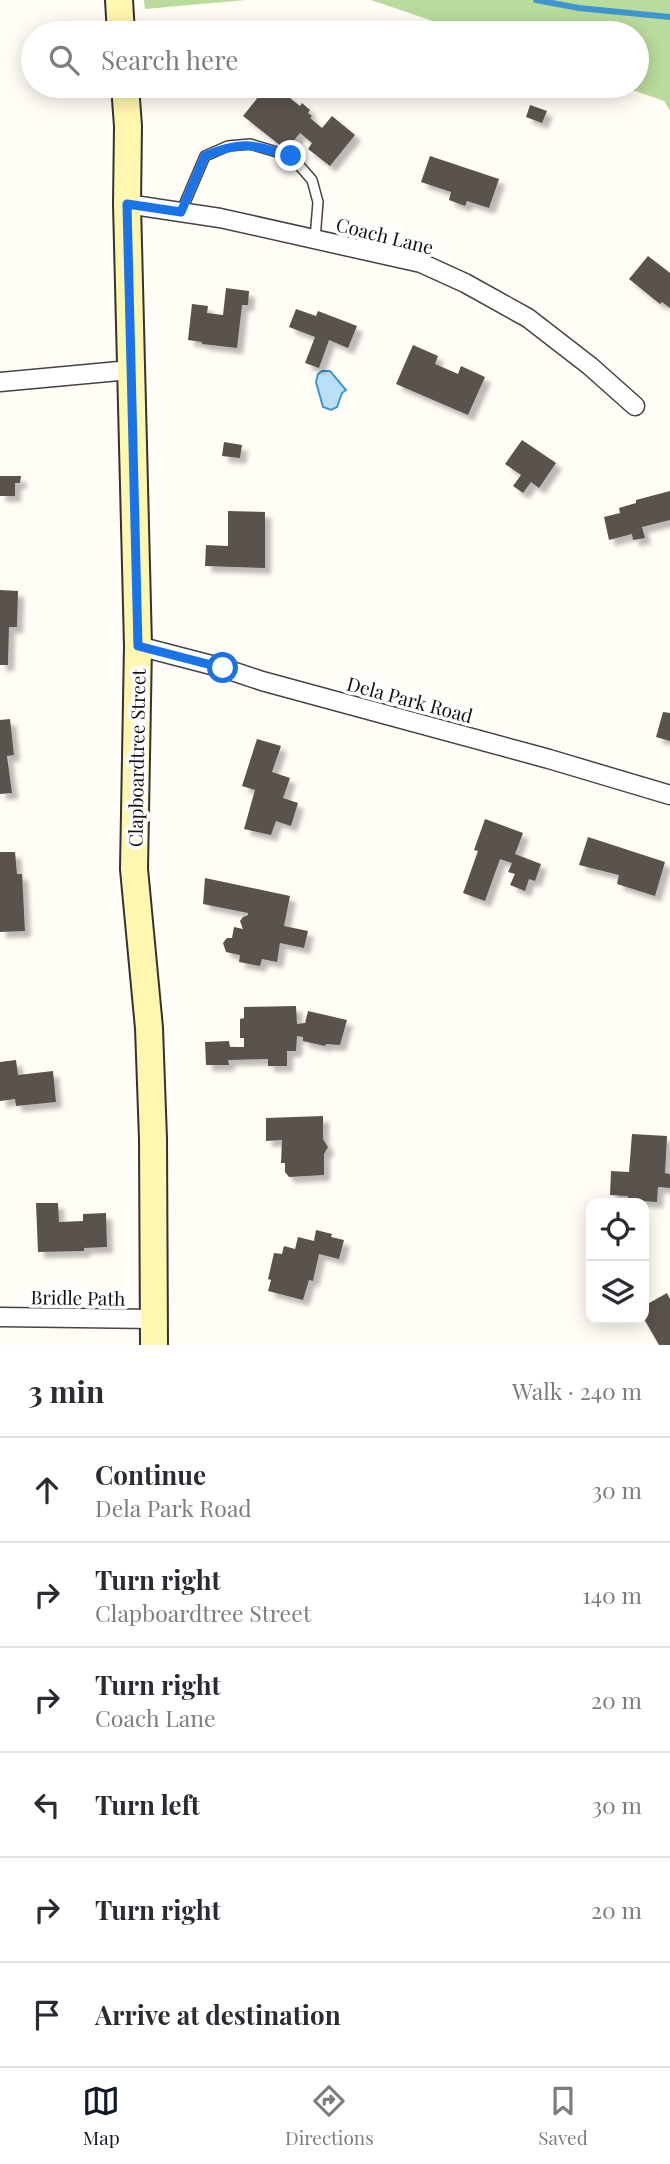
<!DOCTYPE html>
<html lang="en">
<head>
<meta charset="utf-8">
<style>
  :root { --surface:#fff; --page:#f7f7f7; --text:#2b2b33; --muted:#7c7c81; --line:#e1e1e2; --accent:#111827 }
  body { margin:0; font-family:"Playfair Display",serif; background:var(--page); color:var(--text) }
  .controls { position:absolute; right:21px; bottom:21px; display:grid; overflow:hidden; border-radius:14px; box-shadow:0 4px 18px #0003 }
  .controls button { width:63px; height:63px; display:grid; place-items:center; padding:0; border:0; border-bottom:2px solid var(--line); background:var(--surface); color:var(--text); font:35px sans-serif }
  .stop { position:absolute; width:21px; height:21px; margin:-16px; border:5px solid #1a73e8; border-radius:50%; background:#fff }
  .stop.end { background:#1a73e8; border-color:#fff; box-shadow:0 2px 7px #0008 }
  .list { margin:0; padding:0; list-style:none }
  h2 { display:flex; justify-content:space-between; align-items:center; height:91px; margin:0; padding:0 28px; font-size:30px }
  h2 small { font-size:23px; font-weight:400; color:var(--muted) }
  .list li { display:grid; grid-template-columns:46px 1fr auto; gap:21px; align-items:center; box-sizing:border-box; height:105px; padding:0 28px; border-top:2px solid var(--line) }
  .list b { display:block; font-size:26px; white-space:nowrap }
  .list p { margin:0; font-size:23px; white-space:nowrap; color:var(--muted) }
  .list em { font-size:23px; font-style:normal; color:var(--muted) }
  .icon { flex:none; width:38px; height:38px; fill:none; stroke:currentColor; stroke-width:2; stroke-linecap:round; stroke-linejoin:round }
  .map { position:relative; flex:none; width:670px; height:1345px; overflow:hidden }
  .search { position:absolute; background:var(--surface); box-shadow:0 4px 18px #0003; left:21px; right:21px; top:21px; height:77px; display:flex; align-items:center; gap:18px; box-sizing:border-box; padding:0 24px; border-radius:38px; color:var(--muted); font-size:26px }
  .sheet { height:721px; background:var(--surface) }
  nav { display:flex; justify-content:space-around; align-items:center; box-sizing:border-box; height:98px; border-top:2px solid var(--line); background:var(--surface); font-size:19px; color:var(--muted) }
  nav a { display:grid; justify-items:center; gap:4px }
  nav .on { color:var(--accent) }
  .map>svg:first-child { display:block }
  .forest { fill:#b9dc9c }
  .water { fill:#b9e0f7; stroke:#3f96cf; stroke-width:2 }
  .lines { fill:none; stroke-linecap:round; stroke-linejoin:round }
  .stream { stroke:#3f96cf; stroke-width:6 }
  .building { fill:#5a524d; filter:url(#shadow) }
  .lane-casing { stroke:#444; stroke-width:12 }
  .street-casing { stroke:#444; stroke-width:21 }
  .secondary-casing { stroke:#333; stroke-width:30 }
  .lane { stroke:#fff; stroke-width:9 }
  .street { stroke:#fff; stroke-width:18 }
  .secondary { stroke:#fff6b0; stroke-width:26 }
  .route { stroke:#1a73e8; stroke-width:9 }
  .labels { text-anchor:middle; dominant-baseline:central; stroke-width:7; stroke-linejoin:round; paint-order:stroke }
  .street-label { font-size:19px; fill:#111; stroke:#fff }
</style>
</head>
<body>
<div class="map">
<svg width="670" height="1345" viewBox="0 0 670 1345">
  <defs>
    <filter id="shadow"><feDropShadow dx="6" dy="6" stdDeviation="2" flood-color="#0004"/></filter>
  </defs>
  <rect width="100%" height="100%" fill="#fffdf5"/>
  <path class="forest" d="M 144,0 L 246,0 L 145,9 Z
    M 371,0 L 670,0 L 670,111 L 664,101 L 621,86 L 637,86 L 637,33 L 468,33 Z"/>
  <path class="water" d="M 322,371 L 330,371 L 346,390 L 342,393 L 337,407 L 331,410 L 323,407 L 316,382 L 318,374 Z"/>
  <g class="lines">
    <path class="stream" d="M 536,0 L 579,8 L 670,17"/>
  </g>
  <path class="building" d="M 267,86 L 280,86 L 283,89 L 281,91 L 300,106 L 302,103 L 310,110 L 308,113 L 312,116 L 310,118 L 322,128 L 332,116 L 355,135 L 330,166 L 308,149 L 312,143 L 300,133 L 286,150 L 243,116 Z
    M 530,105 L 547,111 L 542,123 L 526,117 Z
    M 430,156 L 499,179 L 489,208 L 467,201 L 465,206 L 449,200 L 451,192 L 421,182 Z
    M 648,256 L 670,273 L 670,308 L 662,302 L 660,304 L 629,279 Z
    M 226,288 L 249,291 L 248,305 L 242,305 L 237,348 L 202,344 L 202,342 L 188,340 L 192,304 L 208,306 L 207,313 L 223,315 Z
    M 296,309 L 316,316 L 318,311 L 357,326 L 348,348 L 329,340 L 319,368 L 305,363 L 315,337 L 289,327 Z
    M 413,345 L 438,356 L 435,364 L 458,374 L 461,366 L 485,377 L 468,415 L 396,384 Z
    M 522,440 L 556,463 L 539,488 L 531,482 L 523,493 L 513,486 L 521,475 L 505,464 Z
    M 224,442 L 242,445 L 240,458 L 222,456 Z
    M 0,476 L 21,476 L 20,483 L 15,483 L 15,496 L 0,496 Z
    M 670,491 L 670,520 L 642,527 L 645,538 L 633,540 L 632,534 L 609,540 L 604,517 L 620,513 L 619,508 L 636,503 L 636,500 Z
    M 228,511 L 265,512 L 265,568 L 205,566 L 206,545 L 228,546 Z
    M 0,590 L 18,591 L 17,627 L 9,627 L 8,665 L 0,665 Z
    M 663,712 L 670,713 L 670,741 L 656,737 Z
    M 10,719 L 14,755 L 7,756 L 12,793 L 0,794 L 0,720 Z
    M 257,739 L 281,746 L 272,772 L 290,778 L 283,798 L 298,803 L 291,826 L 276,821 L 271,835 L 244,829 L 255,790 L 242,786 Z
    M 485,819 L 523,833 L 515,854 L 541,864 L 535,881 L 529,879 L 525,891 L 510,885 L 515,874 L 508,872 L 512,863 L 500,859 L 485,901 L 463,893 L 478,851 L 474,850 Z
    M 588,837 L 665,862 L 655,896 L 617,884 L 619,875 L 579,865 Z
    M 0,852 L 15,852 L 17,874 L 22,874 L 25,931 L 0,932 Z
    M 205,878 L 290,896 L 284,926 L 308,931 L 304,948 L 280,943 L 277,962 L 262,959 L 260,966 L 239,962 L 240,955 L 226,952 L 223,943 L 227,938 L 232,938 L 234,927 L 243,929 L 240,921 L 243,917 L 248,915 L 248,913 L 203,904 Z
    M 296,1006 L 297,1024 L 305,1023 L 308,1011 L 347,1020 L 340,1045 L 326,1044 L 325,1046 L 303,1041 L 303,1037 L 297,1036 L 296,1051 L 287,1051 L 287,1066 L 268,1066 L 268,1059 L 228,1060 L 229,1065 L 206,1065 L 205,1042 L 229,1041 L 230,1047 L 244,1047 L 244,1038 L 240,1038 L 240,1019 L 244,1018 L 244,1007 Z
    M 16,1060 L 18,1075 L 53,1071 L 56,1102 L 16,1106 L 15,1099 L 0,1101 L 0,1062 Z
    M 323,1116 L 323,1139 L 328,1147 L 324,1154 L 324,1175 L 289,1177 L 285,1172 L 285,1163 L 281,1163 L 282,1140 L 266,1141 L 266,1118 Z
    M 632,1134 L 667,1136 L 665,1173 L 670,1174 L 670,1188 L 658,1187 L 657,1202 L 628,1200 L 628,1196 L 610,1195 L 611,1171 L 629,1172 Z
    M 36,1203 L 58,1203 L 59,1222 L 83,1221 L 83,1214 L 106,1213 L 107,1247 L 84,1248 L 84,1251 L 38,1252 Z
    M 316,1230 L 332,1234 L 331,1237 L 344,1240 L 339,1259 L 319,1254 L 313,1281 L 309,1280 L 303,1300 L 268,1291 L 271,1280 L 268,1279 L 274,1253 L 282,1254 L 284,1246 L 295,1249 L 298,1237 L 314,1241 Z
    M 667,1293 L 670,1299 L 670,1345 L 659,1345 L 644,1319 L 644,1306 Z"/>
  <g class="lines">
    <defs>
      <path id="lane" d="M 181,212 L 205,156 L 228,146 L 250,144 L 291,156 L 312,180 L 318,202 L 315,239"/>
      <path id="street" d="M 127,204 L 220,218 L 421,263 L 465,283 L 528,318 L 590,366 L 635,406
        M 0,382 L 130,370
        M 138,646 L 223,668 L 262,681 L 549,759 L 670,795
        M 0,1317 L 155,1319"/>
      <path id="secondary" d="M 119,0 L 121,33
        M 125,86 L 128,126 L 127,204 L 138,646 L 134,869 L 149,1028 L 153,1139 L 154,1345"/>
    </defs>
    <use href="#lane" class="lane-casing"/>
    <use href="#street" class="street-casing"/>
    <use href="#secondary" class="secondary-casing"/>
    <use href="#lane" class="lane"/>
    <use href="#street" class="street"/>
    <use href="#secondary" class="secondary"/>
  </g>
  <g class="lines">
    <path class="route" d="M 223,668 L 138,646 L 127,204 L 181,212 L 205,156 C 242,140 253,145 291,156"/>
  </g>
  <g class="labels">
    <g class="street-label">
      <text transform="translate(385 235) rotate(14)">Coach Lane</text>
      <text transform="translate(410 699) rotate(15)">Dela Park Road</text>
      <text transform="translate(136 758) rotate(-89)">Clapboardtree Street</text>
      <text transform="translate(78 1297) rotate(1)">Bridle Path</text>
    </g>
  </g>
</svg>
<div class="controls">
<button><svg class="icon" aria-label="locate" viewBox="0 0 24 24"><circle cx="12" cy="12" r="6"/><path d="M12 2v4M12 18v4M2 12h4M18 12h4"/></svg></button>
<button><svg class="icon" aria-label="layers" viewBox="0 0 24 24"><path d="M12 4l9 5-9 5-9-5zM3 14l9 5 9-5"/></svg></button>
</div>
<div class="stop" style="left:223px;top:668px"></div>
<div class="stop end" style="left:291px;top:156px"></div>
<div class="search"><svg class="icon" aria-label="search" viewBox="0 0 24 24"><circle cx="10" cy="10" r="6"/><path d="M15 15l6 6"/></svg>Search here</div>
</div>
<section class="sheet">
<h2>3 min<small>Walk · 240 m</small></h2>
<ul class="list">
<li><svg class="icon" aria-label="ahead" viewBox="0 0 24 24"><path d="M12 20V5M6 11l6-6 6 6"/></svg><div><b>Continue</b><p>Dela Park Road</p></div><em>30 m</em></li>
<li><svg class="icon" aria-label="right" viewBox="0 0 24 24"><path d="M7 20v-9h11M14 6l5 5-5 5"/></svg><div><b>Turn right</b><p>Clapboardtree Street</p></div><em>140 m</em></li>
<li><svg class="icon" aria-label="right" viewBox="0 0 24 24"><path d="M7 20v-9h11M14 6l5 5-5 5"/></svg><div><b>Turn right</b><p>Coach Lane</p></div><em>20 m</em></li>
<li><svg class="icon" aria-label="left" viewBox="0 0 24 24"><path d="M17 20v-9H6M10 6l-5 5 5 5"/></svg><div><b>Turn left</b></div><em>30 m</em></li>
<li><svg class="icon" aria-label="right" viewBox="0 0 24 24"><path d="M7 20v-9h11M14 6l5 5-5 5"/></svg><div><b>Turn right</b></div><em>20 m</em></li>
<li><svg class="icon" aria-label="arrive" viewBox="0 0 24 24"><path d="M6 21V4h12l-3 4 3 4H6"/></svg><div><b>Arrive at destination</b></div></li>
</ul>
</section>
<nav>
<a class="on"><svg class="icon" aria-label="map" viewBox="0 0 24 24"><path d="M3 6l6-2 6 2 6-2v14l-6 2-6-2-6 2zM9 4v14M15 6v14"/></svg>Map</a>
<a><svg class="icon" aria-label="directions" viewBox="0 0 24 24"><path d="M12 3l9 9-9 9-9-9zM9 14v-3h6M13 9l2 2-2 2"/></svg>Directions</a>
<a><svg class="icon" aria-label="saved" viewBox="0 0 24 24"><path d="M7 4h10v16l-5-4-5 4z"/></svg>Saved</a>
</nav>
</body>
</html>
